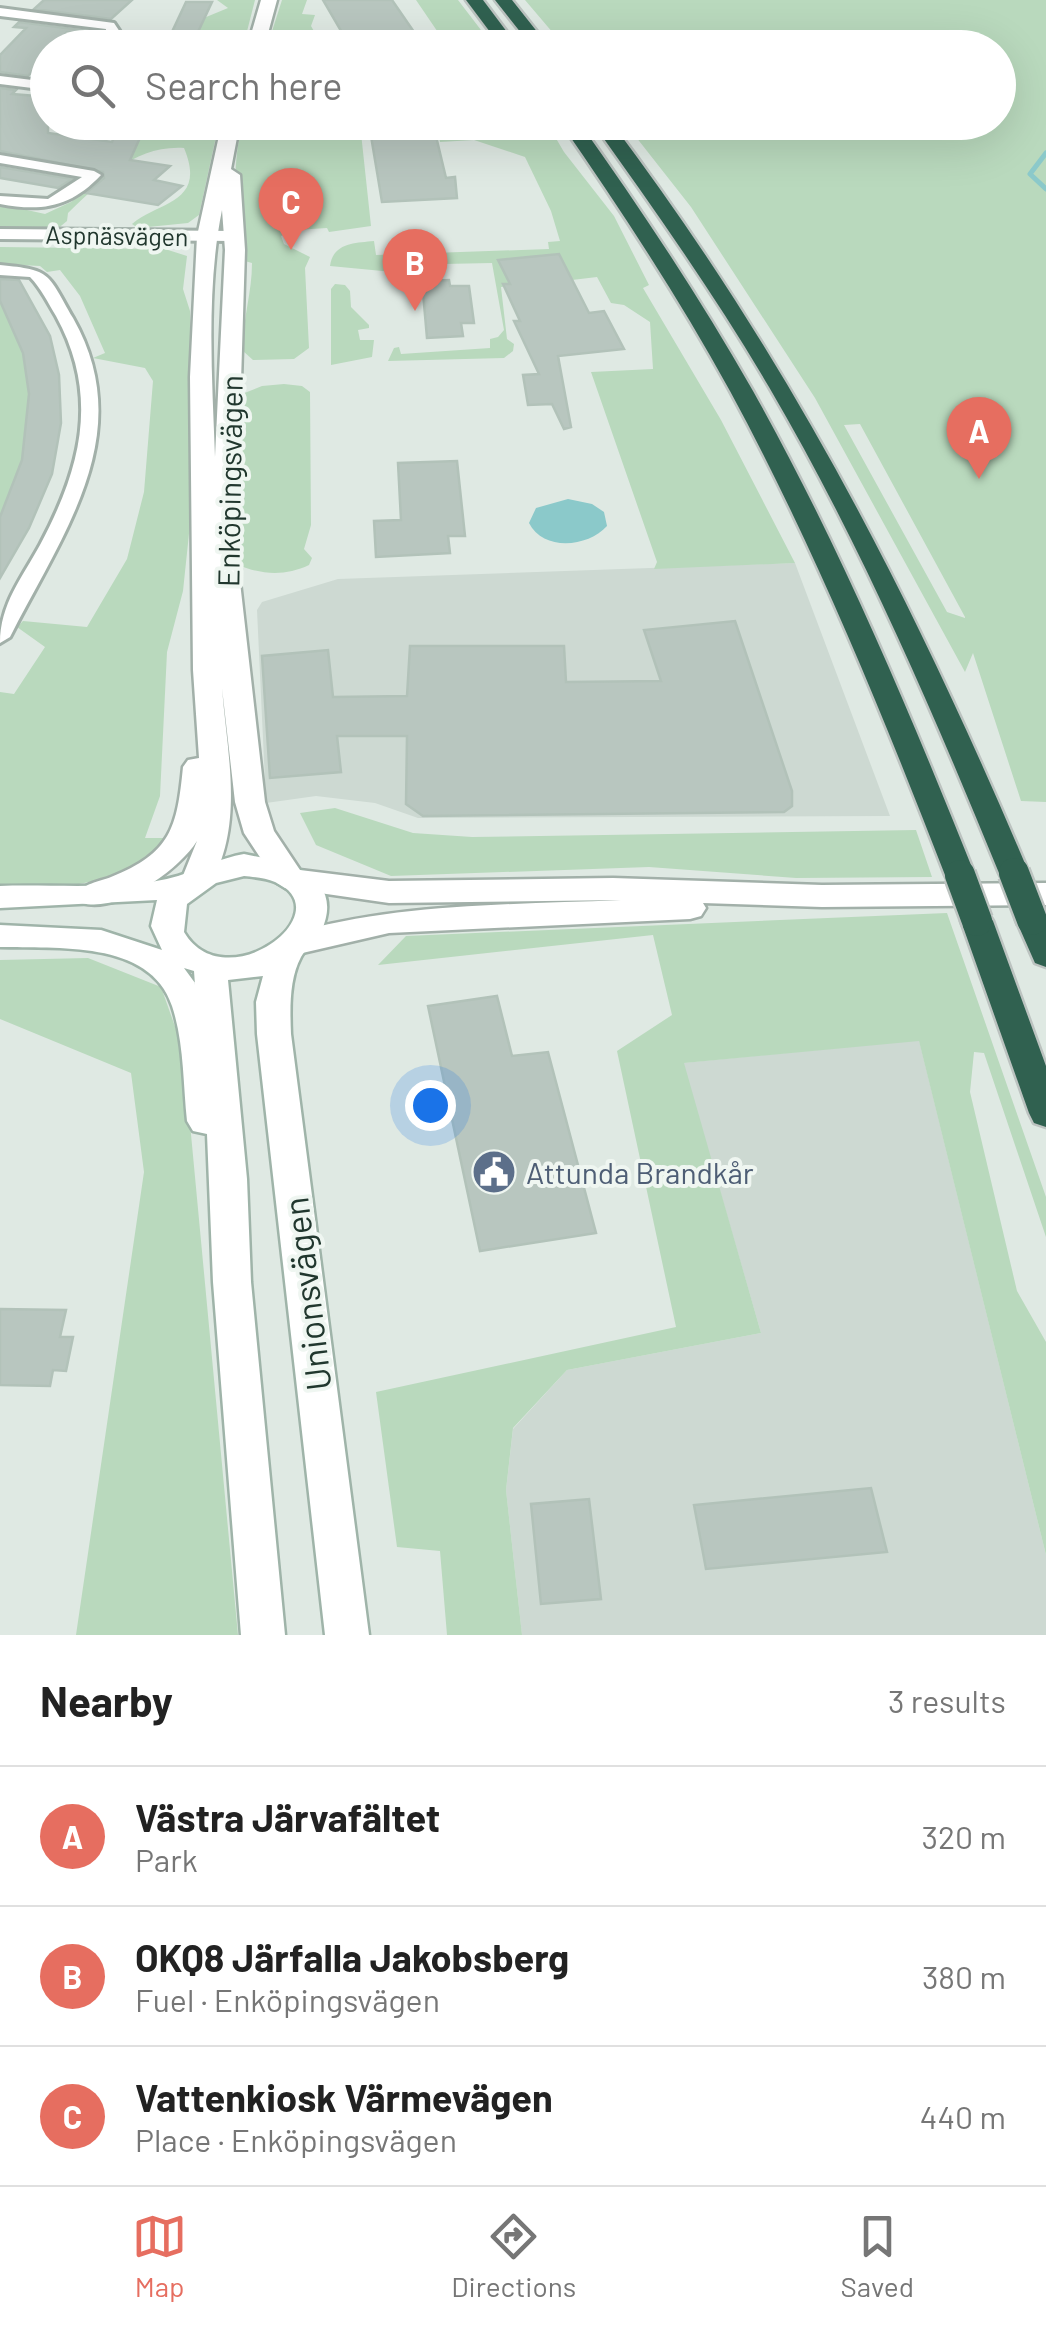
<!DOCTYPE html>
<html lang="en">
<head>
<meta charset="utf-8">
<style>
  :root { --surface:#fff; --page:#f2f2f2; --text:#222; --muted:#767676; --line:#e0e0e0; --accent:#e66e60 }
  body { margin:0; font-family:Barlow,sans-serif; background:var(--page); color:var(--text) }
  .you { position:absolute; left:430px; top:1105px; width:35px; height:35px; margin:-25px; border:8px solid #fff; border-radius:50%; background:#1a73e8; box-shadow:0 0 0 15px #1a73e833 }
  .badge { display:grid; place-items:center; width:65px; height:65px; border-radius:50%; background:var(--accent); color:#fff; font-size:32px; font-weight:700 }
  .pin { position:absolute; translate:-50% -82px; filter:drop-shadow(0 2px 5px #0008) }
  .pin::after { content:''; position:absolute; top:52px; width:35px; height:30px; background:inherit; clip-path:polygon(0 0,100% 0,50% 100%) }
  .list { margin:0; padding:0; list-style:none }
  h2 { display:flex; justify-content:space-between; align-items:center; height:130px; margin:0; padding:0 40px; font-size:42px }
  h2 small { font-size:32px; font-weight:400; color:var(--muted) }
  .list li { display:grid; grid-template-columns:65px 1fr auto; gap:30px; align-items:center; box-sizing:border-box; height:140px; padding:0 40px; border-top:2px solid var(--line) }
  .list b { display:block; font-size:38px; white-space:nowrap }
  .list p { margin:0; font-size:32px; white-space:nowrap; color:var(--muted) }
  .list em { font-size:32px; font-style:normal; color:var(--muted) }
  .icon { flex:none; width:55px; height:55px; fill:none; stroke:currentColor; stroke-width:2; stroke-linecap:round; stroke-linejoin:round }
  .map { position:relative; flex:none; width:1046px; height:1635px; overflow:hidden }
  .search { position:absolute; background:var(--surface); box-shadow:0 10px 40px #0002; left:30px; right:30px; top:30px; height:110px; display:flex; align-items:center; gap:25px; box-sizing:border-box; padding:0 35px; border-radius:55px; color:var(--muted); font-size:38px }
  .sheet { height:550px; background:var(--surface) }
  nav { display:flex; justify-content:space-around; align-items:center; box-sizing:border-box; height:140px; border-top:2px solid var(--line); background:var(--surface); font-size:28px; color:var(--muted) }
  nav a { display:grid; justify-items:center; gap:5px }
  nav .on { color:var(--accent) }
  .map>svg:first-child { display:block }
  .built { fill:#cdd9d2 }
  .green { fill:#b9d9bd; fill-rule:evenodd }
  .water { fill:#8bc9ca }
  .lines { fill:none; stroke-linecap:round; stroke-linejoin:round }
  .stream { stroke:#8bc9ca; stroke-width:5 }
  .building { fill:#b8c6bf; stroke:#b2c2b9; stroke-width:2.5 }
  .minor-casing { stroke:#a2b0a9; stroke-width:6 }
  .tertiary-casing { stroke:#a2b0a9; stroke-width:5 }
  .secondary-casing { stroke:#9fb4a9; stroke-width:5 }
  .motorway-casing { stroke:#bcc3c0; stroke-width:5 }
  .minor { fill:#fff; fill-rule:evenodd }
  .tertiary { fill:#fff; fill-rule:evenodd }
  .secondary { fill:#fff; fill-rule:evenodd }
  .motorway { fill:#306150; fill-rule:evenodd }
  .motorway-bridge-casing { stroke:#bcc3c0; stroke-width:35; stroke-linecap:butt }
  .motorway-bridge { stroke:#306150; stroke-width:30 }
  .labels { text-anchor:middle; dominant-baseline:central; stroke-width:8; stroke-linejoin:round; paint-order:stroke }
  .far-street-label { font-size:25px; fill:#21372e; stroke:#eff6f1 }
  .street-label { font-size:30px; fill:#21372e; stroke:#eff6f1 }
  .service-label { font-size:30px; fill:#4e5e75; stroke:#eff6f1; text-anchor:start }
  .near-street-label { font-size:35px; fill:#21372e; stroke:#eff6f1 }
</style>
</head>
<body>
<div class="map">
<svg width="1046" height="1635" viewBox="0 0 1046 1635">
  <rect width="100%" height="100%" fill="#dfe9e3"/>
  <path class="built" d="M 795,563 L 890,816 L 418,818 L 375,803 L 316,796 L 266,803 L 257,610 L 262,602 L 338,579 Z
    M 919,1040 L 1046,1555 L 1046,1635 L 522,1635 L 506,1490 L 513,1429 L 567,1370 L 761,1333 L 683,1063 Z"/>
  <path class="green" d="M 217,0 L 255,0 L 243,47 L 211,47 L 211,43 L 193,43 L 199,20 L 228,8 Z
    M 282,0 L 307,0 L 302,14 L 315,15 L 311,26 L 323,47 L 267,47 Z
    M 416,0 L 458,0 L 494,47 L 448,47 Z
    M 525,0 L 1046,0 L 1046,802 L 1021,801 L 973,653 L 965,672 L 815,398 L 691,207 L 625,123 L 998,122 L 998,48 L 565,47 ZM 860,424 L 965,617 L 965,618 L 947,612 L 844,425 Z
    M 161,123 L 219,123 L 199,215 L 188,223 L 138,228 L 132,224 C 160,201 207,203 184,148 C 134,145 103,180 68,213 L 67,221 L 56,230 L 0,226 L 0,204 L 45,214 L 71,202 L 121,157 L 123,140 L 149,132 Z
    M 243,123 L 547,123 L 564,152 L 614,216 L 649,285 L 643,288 L 721,420 L 795,563 L 654,569 L 657,562 L 591,372 L 653,369 L 650,322 L 624,305 L 611,303 L 597,277 L 572,280 L 499,261 L 510,286 L 501,287 L 507,339 L 514,344 L 513,351 L 504,358 L 388,361 L 394,348 L 399,347 L 401,354 L 490,348 L 490,339 L 498,337 L 504,330 L 492,263 L 394,265 L 393,272 L 330,266 C 333,243 354,243 374,241 L 376,255 L 549,249 L 548,242 L 560,241 L 551,211 L 525,157 L 474,140 L 440,142 L 437,128 L 361,133 L 371,226 L 329,232 L 327,228 L 296,230 L 281,236 L 284,244 L 310,257 L 305,268 L 309,348 L 294,359 L 253,360 L 243,351 C 242,320 252,294 252,263 L 241,260 C 237,213 230,168 243,123 Z
    M 0,247 L 165,249 L 187,256 L 183,289 L 190,311 L 196,467 L 183,591 L 167,652 L 160,796 L 145,838 L 173,838 L 138,868 L 104,879 L 79,884 L 0,884 L 0,692 L 14,694 L 45,647 L 17,627 L 23,621 L 87,627 L 127,559 L 144,492 L 153,381 L 145,368 L 93,358 L 105,353 L 80,296 L 60,270 L 47,272 L 40,266 L 0,264 Z
    M 335,284 L 345,285 L 350,291 L 351,307 L 369,325 L 369,328 L 358,330 L 360,340 L 374,340 L 372,357 L 331,365 L 331,289 Z
    M 0,301 C 7,317 16,333 22,350 C 41,404 23,468 0,517 Z
    M 284,384 L 302,386 L 310,392 L 311,525 L 304,549 L 312,558 L 309,565 C 286,576 262,575 238,565 L 233,531 L 238,404 L 242,394 L 262,386 Z
    M 335,808 L 413,833 L 472,837 L 916,830 L 932,877 L 796,878 L 649,867 L 391,876 L 316,845 L 300,813 Z
    M 947,913 L 1046,1197 L 1046,1237 L 984,1053 L 974,1052 L 970,1092 L 1017,1291 L 1046,1342 L 1046,1555 L 919,1041 L 684,1063 L 761,1333 L 567,1370 L 513,1428 L 506,1490 L 522,1635 L 447,1635 L 440,1551 L 397,1547 L 376,1392 L 676,1327 L 617,1051 L 672,1015 L 653,935 L 378,965 L 406,936 Z
    M 88,958 L 161,987 L 183,1049 L 238,1635 L 76,1635 L 144,1172 L 131,1073 L 0,1019 L 0,960 Z"/>
  <path class="water" d="M 568,499 L 592,504 L 604,512 L 607,526 C 588,547 544,552 529,523 L 536,508 Z"/>
  <g class="lines">
    <path class="stream" d="M 1046,153 L 1030,174 L 1046,189"/>
  </g>
  <path class="building" d="M 44,0 L 132,0 L 111,19 L 34,9 Z
    M 323,0 L 392,0 L 425,48 L 351,48 Z
    M 186,2 L 212,2 L 197,34 L 171,34 Z
    M 19,22 L 97,32 L 93,35 L 67,32 L 53,48 L 48,48 L 48,54 L 28,76 L 0,72 L 0,55 L 26,28 L 14,27 Z
    M 0,88 L 16,90 L 12,94 L 48,97 L 48,133 L 112,142 L 121,122 L 147,122 L 130,160 L 170,166 L 154,180 L 182,186 L 158,205 L 86,193 L 104,178 L 103,172 L 0,151 Z
    M 435,132 L 446,178 L 455,177 L 457,198 L 382,202 L 371,136 Z
    M 0,167 L 72,179 L 58,188 L 0,178 Z
    M 559,254 L 589,313 L 604,311 L 624,349 L 558,356 L 571,427 L 564,429 L 552,404 L 528,405 L 523,375 L 539,374 L 514,321 L 520,321 L 503,284 L 510,284 L 498,260 Z
    M 0,279 L 19,280 L 50,336 L 59,375 L 61,423 L 52,474 L 29,528 L 0,578 L 0,517 L 22,460 L 29,394 L 23,353 L 0,301 Z
    M 449,280 L 450,286 L 469,286 L 474,323 L 461,323 L 463,336 L 427,338 L 422,281 Z
    M 457,461 L 465,536 L 448,536 L 450,553 L 376,557 L 374,521 L 401,520 L 398,463 Z
    M 735,621 L 792,791 L 792,806 L 784,812 L 423,816 L 406,804 L 407,736 L 337,736 L 341,772 L 270,778 L 262,656 L 328,650 L 333,697 L 407,696 L 410,646 L 564,646 L 566,682 L 661,681 L 644,630 Z
    M 497,996 L 512,1056 L 548,1052 L 596,1233 L 480,1251 L 428,1006 Z
    M 0,1309 L 66,1310 L 60,1337 L 73,1337 L 66,1371 L 53,1370 L 50,1386 L 0,1385 Z
    M 871,1488 L 887,1552 L 706,1569 L 694,1505 Z
    M 589,1499 L 601,1599 L 541,1604 L 531,1504 Z"/>
  <g class="lines">
    <defs>
      <path id="minor" d="M 0,8 L 114,23 L 120,32 L 117,48 L 104,48 L 106,29 L 0,16 Z
        M 0,76 L 48,82 L 48,90 L 0,84 Z
        M 0,155 L 94,171 L 101,175 C 71,207 42,212 0,204 L 0,196 L 48,199 L 82,177 L 0,163 Z
        M 0,229 L 234,231 L 242,236 L 234,241 L 0,239 Z
        M 0,265 C 52,270 47,273 73,318 C 139,434 62,534 10,637 L 0,643 C 0,604 22,578 40,545 C 81,468 100,396 56,316 C 48,303 41,288 30,277 L 0,275 Z"/>
      <path id="tertiary" d="M 261,0 L 277,0 L 264,48 L 247,48 Z
        M 222,122 L 240,122 L 231,169 L 240,175 L 245,250 L 236,547 L 265,802 L 274,831 L 300,870 L 389,881 L 613,878 L 822,885 L 1046,883 L 1046,905 L 822,907 L 703,903 L 706,908 L 701,916 L 690,919 L 389,933 L 298,954 L 287,951 L 282,943 L 287,935 C 395,903 508,905 621,900 L 389,903 L 285,888 L 277,883 L 244,833 L 235,802 L 222,688 C 227,754 245,826 209,886 L 198,889 L 187,886 L 182,878 L 197,841 C 178,871 118,913 82,903 L 77,895 C 84,883 98,882 111,877 C 171,853 177,828 183,767 L 188,760 L 199,758 L 193,670 L 190,377 L 197,236 ZM 222,210 L 225,250 L 215,457 C 212,376 206,289 222,210 Z"/>
      <path id="secondary" d="M 244,854 C 285,862 347,874 321,932 C 316,942 306,948 301,957 C 289,979 290,1010 291,1034 L 369,1635 L 325,1635 L 257,1034 L 256,1002 L 263,976 L 228,980 L 247,1179 L 251,1282 L 285,1635 L 241,1635 L 213,1282 L 207,1134 L 193,1131 L 187,1121 C 183,1083 184,1042 172,1006 C 150,939 55,949 0,947 L 0,925 L 101,930 L 162,950 L 151,926 L 157,900 L 0,908 L 0,886 C 54,884 127,891 178,876 C 200,869 220,858 244,854 ZM 244,876 C 253,877 266,878 275,882 C 344,912 225,1001 184,932 L 187,904 L 216,883 ZM 184,968 L 194,971 L 195,985 L 195,983 Z"/>
      <path id="motorway" d="M 466,0 L 483,0 L 519,48 L 502,48 Z
        M 495,0 L 512,0 L 550,48 L 533,48 Z
        M 560,122 L 579,122 C 641,209 700,298 753,391 C 840,546 909,710 975,875 L 971,883 L 960,886 L 949,883 L 945,875 C 881,710 814,546 730,391 C 679,298 621,210 560,122 Z
        M 592,122 L 611,122 C 791,361 913,599 1029,873 L 1025,881 L 1014,884 L 1003,881 L 999,873 C 931,707 860,542 769,387 C 715,295 654,209 592,122 Z
        M 1032,909 L 1046,917 L 1046,967 L 1035,963 L 1016,920 L 1021,912 Z
        M 977,910 L 988,913 L 993,921 L 1046,1066 L 1046,1127 L 1034,1123 L 1029,1113 L 961,921 L 966,913 Z"/>
    </defs>
    <use href="#minor" class="minor-casing"/>
    <use href="#tertiary" class="tertiary-casing"/>
    <use href="#secondary" class="secondary-casing"/>
    <use href="#motorway" class="motorway-casing"/>
    <use href="#minor" class="minor"/>
    <use href="#tertiary" class="tertiary"/>
    <use href="#secondary" class="secondary"/>
    <use href="#motorway" class="motorway"/>
    <defs>
      <path id="motorway-bridge" d="M 1014,873 L 1032,920
        M 960,875 L 977,921"/>
    </defs>
    <use href="#motorway-bridge" class="motorway-bridge-casing"/>
    <use href="#motorway-bridge" class="motorway-bridge"/>
  </g>
  <defs>
    <symbol id="civic-disc" viewBox="-11 -11 22 22"><circle r="9.5" fill="#5c6f8a" stroke="#eff6f1"/><path d="M-.6-6.5H3V-4.5H.6V-3L4-1V1h2V6H-6V1h2V-1L-.6-3ZM-1.2 2.5V6h2.4V2.5Z" fill="#fff"/></symbol>
  </defs>
  <g fill-rule="evenodd">
    <use href="#civic-disc" x="469" y="1147" width="50" height="50"/>
  </g>
  <g class="labels">
    <g class="far-street-label">
      <text transform="translate(117 235) rotate(1)">Aspnäsvägen</text>
    </g>
    <g class="street-label">
      <text transform="translate(229 481) rotate(-89)">Enköpingsvägen</text>
    </g>
    <g class="service-label">
      <text x="526" y="1172">Attunda Brandkår</text>
    </g>
    <g class="near-street-label">
      <text transform="translate(306 1294) rotate(-97)">Unionsvägen</text>
    </g>
  </g>
</svg>
<div class="you"></div>
<div class="pin badge" style="left:979px;top:479px">A</div>
<div class="pin badge" style="left:415px;top:311px">B</div>
<div class="pin badge" style="left:291px;top:250px">C</div>
<div class="search"><svg class="icon" aria-label="search" viewBox="0 0 24 24"><circle cx="10" cy="10" r="6"/><path d="M15 15l6 6"/></svg>Search here</div>
</div>
<section class="sheet">
<h2>Nearby<small>3 results</small></h2>
<ul class="list">
<li><span class="badge">A</span><div><b>Västra Järvafältet</b><p>Park</p></div><em>320 m</em></li>
<li><span class="badge">B</span><div><b>OKQ8 Järfalla Jakobsberg</b><p>Fuel · Enköpingsvägen</p></div><em>380 m</em></li>
<li><span class="badge">C</span><div><b>Vattenkiosk Värmevägen</b><p>Place · Enköpingsvägen</p></div><em>440 m</em></li>
</ul>
</section>
<nav>
<a class="on"><svg class="icon" aria-label="map" viewBox="0 0 24 24"><path d="M3 6l6-2 6 2 6-2v14l-6 2-6-2-6 2zM9 4v14M15 6v14"/></svg>Map</a>
<a><svg class="icon" aria-label="directions" viewBox="0 0 24 24"><path d="M12 3l9 9-9 9-9-9zM9 14v-3h6M13 9l2 2-2 2"/></svg>Directions</a>
<a><svg class="icon" aria-label="saved" viewBox="0 0 24 24"><path d="M7 4h10v16l-5-4-5 4z"/></svg>Saved</a>
</nav>
</body>
</html>
